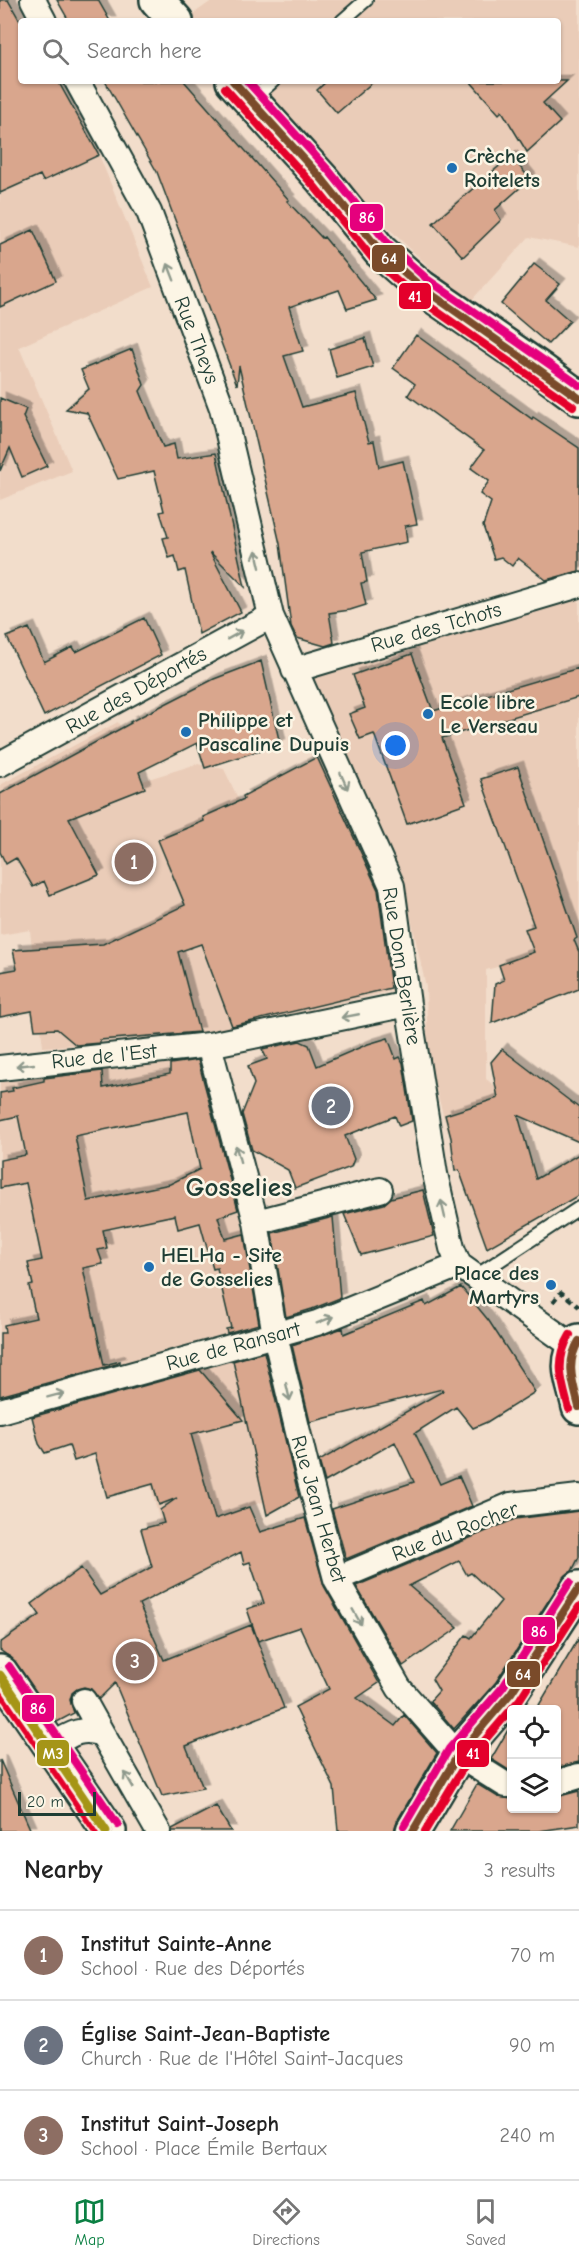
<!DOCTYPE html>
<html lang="en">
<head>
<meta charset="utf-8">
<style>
  :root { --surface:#fff; --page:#f6f6f6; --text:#222; --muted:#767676; --line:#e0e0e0; --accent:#0b8043 }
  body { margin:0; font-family:"Comic Neue",sans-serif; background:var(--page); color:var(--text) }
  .controls { position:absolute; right:18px; bottom:18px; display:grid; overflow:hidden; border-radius:6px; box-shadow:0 2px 4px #0004 }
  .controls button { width:54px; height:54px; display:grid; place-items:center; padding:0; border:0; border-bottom:2px solid var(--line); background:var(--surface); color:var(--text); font:30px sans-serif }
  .scale { position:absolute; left:18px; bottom:15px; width:78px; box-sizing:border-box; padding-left:6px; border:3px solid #1f3d34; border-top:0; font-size:16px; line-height:21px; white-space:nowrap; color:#1f3d34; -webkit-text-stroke:4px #fcf5e5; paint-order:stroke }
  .you { position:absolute; left:396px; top:746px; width:21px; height:21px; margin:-15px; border:4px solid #fff; border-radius:50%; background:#1a73e8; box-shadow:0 0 0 9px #1a73e833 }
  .badge { display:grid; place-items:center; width:39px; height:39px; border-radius:50%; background:var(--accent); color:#fff; font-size:20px; font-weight:700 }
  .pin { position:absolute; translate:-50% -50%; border:3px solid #fff; box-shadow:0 2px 6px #0006 }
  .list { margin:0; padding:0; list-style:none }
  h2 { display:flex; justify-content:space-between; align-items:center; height:78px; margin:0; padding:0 24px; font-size:26px }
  h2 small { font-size:20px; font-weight:400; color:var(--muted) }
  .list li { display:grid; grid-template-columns:39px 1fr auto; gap:18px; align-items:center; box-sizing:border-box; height:90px; padding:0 24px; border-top:2px solid var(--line) }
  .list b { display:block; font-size:22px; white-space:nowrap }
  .list p { margin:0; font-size:20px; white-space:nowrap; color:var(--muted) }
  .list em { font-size:20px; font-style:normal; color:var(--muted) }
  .icon { flex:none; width:33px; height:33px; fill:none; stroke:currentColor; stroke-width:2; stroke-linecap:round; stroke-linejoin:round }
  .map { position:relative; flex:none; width:579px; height:1831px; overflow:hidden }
  .search { position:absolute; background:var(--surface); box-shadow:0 2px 4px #0004; left:18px; right:18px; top:18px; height:66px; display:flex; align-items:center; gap:15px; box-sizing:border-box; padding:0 21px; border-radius:6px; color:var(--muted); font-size:22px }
  .sheet { height:348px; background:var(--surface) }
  nav { display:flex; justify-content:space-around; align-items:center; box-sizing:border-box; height:84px; border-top:2px solid var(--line); background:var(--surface); font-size:16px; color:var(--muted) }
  nav a { display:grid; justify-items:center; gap:3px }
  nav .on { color:var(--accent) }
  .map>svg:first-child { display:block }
  .built { fill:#eaccb8 }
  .building { fill:#d9a68d; stroke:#1f3d34; stroke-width:1.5; fill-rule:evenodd; filter:url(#shadow) }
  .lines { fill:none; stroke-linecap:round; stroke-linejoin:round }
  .lane-casing { stroke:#1f3d34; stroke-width:16 }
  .street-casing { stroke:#1f3d34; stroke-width:28 }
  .secondary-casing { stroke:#1f3d34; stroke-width:38 }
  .path { stroke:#1f3d34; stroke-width:4; stroke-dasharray:6 4.5; stroke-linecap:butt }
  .lane { stroke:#fcf5e5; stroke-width:12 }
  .street { stroke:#fcf5e5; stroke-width:24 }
  .secondary { stroke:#fcf5e5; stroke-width:33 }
  .bus-1-casing { stroke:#fcf5e5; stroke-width:12 }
  .bus-2-casing { stroke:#fcf5e5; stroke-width:12 }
  .bus-3-casing { stroke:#fcf5e5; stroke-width:12 }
  .bus-1 { stroke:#7a4b2a; stroke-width:8 }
  .bus-2 { stroke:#e4002b; stroke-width:8 }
  .bus-3 { stroke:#e5007d; stroke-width:8 }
  .rail-1-casing { stroke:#fcf5e5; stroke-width:14 }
  .rail-1 { stroke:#a59518; stroke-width:9 }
  .oneway { stroke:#8e998c }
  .poi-dot { fill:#1f6fb2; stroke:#fcf5e5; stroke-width:2 }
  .labels { text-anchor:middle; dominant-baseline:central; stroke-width:5; stroke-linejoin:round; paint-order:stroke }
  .poi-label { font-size:21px; font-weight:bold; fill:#1f3d34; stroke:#fcf5e5; text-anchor:start }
  .street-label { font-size:21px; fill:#1f3d34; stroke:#fcf5e5 }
  .district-label { font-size:27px; font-weight:bold; fill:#1f3d34; stroke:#fcf5e5 }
  .line-badge { stroke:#fcf5e5; stroke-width:2 }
  .badge-label { font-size:16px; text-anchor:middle; font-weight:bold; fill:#fff }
</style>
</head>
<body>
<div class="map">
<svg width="579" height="1831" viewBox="0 0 579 1831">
  <defs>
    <filter id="shadow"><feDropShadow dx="5.5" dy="-5.5" stdDeviation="0" flood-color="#0004"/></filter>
  </defs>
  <rect width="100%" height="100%" fill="#f2ddcb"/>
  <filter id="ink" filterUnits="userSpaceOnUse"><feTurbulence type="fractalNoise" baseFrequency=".0167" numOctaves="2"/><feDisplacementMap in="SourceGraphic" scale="12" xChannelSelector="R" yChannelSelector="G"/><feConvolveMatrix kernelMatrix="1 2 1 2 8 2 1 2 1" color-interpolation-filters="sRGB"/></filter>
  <g filter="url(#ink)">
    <path class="built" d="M 213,0 L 579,0 L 579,247 L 529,237 L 468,304 L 234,81 L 558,81 L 558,21 L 183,21 Z
      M 0,133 L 46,179 L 99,155 L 153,287 L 19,347 L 72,471 L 0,500 Z
      M 579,591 L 579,936 L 542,948 L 531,958 L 486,970 L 486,1079 L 527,1111 L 448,1132 L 428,1060 L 426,987 L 408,905 L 393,865 L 302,668 Z
      M 118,722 L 142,781 L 197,764 L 224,769 L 305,939 L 386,975 L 392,991 L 194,1037 L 43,1047 L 30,930 L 0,935 L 0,785 Z
      M 209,1045 L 270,1328 L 0,1402 L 0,1076 Z
      M 271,1342 L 298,1490 L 215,1518 L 169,1558 L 126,1387 Z"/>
    <path class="building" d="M 0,0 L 8,0 L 21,23 L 21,81 L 58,81 L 99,155 L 43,181 L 40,175 L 0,193 Z
      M 57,0 L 98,0 L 110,21 L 69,21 Z
      M 105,81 L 184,81 L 289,200 L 287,201 L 322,238 L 324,237 L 376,300 L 347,309 L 339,290 L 289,307 L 303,351 L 284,356 L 302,407 L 356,393 L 369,442 L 374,441 L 379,467 L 403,461 L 417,524 L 405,526 L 407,542 L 362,552 L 367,582 L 361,583 L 366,605 L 350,610 L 329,613 L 334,643 L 325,646 L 297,638 L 291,626 L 280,544 L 239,366 L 237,385 L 157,172 Z
      M 327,81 L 374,81 L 337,113 L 317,90 Z
      M 470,81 L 567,81 L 543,103 L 560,122 L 527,152 L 502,111 L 499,114 Z
      M 511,156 L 530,179 L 495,210 L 501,220 L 463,257 L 433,223 Z
      M 33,230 L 56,281 L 0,307 L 0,245 Z
      M 534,264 L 560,284 L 546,300 L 570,321 L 548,344 L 501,304 Z
      M 416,335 L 532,419 L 533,417 L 579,448 L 579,571 L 546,580 L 518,558 L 512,566 L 501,557 L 494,559 L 483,526 L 491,502 L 480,494 L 489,481 L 471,468 L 484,450 L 408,395 L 415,384 L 393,368 Z
      M 365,338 L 373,367 L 337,378 L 329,349 Z
      M 132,349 L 144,385 L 140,391 L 163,447 L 174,444 L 177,459 L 216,453 L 245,587 L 210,552 L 241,612 L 199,634 L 185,570 L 179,572 L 175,556 L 169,558 L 163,538 L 168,537 L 160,512 L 164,511 L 154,471 L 118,479 L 87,413 L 66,409 L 89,389 L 81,370 Z
      M 0,398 L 26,409 L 23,417 L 47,466 L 22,477 L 10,448 L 0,471 Z
      M 144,618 L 161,655 L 44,716 L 7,637 L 29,628 L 44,662 L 73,647 L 76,652 Z
      M 412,654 L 433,711 L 579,668 L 579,697 L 442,738 L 466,803 L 407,824 L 374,734 L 360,739 L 349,714 L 365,708 L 353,675 Z
      M 261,661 L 280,744 L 205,768 L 197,743 L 139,772 L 145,788 L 69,818 L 99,875 L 50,895 L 44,881 L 33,887 L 16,858 L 6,864 L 0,852 L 0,794 L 131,723 L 130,722 L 214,679 Z
      M 317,757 L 378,890 L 391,988 L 232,1026 L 201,944 L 178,952 L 199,1032 L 100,1040 L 100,1043 L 76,1045 L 57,1029 L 35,1030 L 32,1011 L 0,1017 L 0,972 L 17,969 L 13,950 L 103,944 L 185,905 L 158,840 L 204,821 L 203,817 L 244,799 L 243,796 Z
      M 518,767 L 577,938 L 574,940 L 579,952 L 579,989 L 492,1023 L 495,984 L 504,980 L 499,965 L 534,952 L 525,929 L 534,926 L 481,779 Z
      M 388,1038 L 396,1059 L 400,1057 L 403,1063 L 412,1121 L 399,1126 L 395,1116 L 345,1136 L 354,1159 L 351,1167 L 295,1188 L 288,1170 L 252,1150 L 242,1114 L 254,1084 L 248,1066 L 267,1059 L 262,1049 L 300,1041 L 309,1045 L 317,1066 L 368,1044 Z
      M 502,1049 L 579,1108 L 579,1142 L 518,1115 L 536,1179 L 579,1154 L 579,1195 L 487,1248 L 459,1170 L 455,1171 L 451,1138 L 445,1115 L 498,1098 L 491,1062 Z
      M 198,1060 L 238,1210 L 218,1217 L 225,1239 L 244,1234 L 259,1324 L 227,1333 L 226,1329 L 231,1328 L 217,1268 L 213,1269 L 200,1223 L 178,1229 L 175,1215 L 103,1230 L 107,1248 L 98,1250 L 103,1264 L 83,1268 L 104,1365 L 120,1361 L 120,1363 L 0,1396 L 0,1333 L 5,1333 L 4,1325 L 36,1318 L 29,1286 L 33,1285 L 28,1263 L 42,1260 L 26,1183 L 0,1188 L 0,1160 L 26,1155 L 18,1116 L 0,1120 L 0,1093 L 13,1091 L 12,1088 L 44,1081 L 44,1078 L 102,1071 L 103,1088 L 170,1074 L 170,1064 ZM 188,1112 L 200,1169 L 170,1184 L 88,1201 L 75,1136 Z
      M 423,1190 L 434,1236 L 361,1255 L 344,1214 L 384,1204 L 391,1198 Z
      M 333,1217 L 340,1298 L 312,1309 L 286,1317 L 272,1233 Z
      M 461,1287 L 489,1321 L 535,1392 L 487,1422 L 473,1428 L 456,1407 L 415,1433 L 440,1484 L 459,1476 L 472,1506 L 346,1559 L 332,1509 L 414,1482 L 395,1442 L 325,1482 L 319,1461 L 443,1391 L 442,1389 L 310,1422 L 292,1345 L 343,1328 L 344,1334 L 424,1301 L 426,1306 Z
      M 264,1352 L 299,1497 L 267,1515 L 233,1361 Z
      M 200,1370 L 243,1420 L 191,1434 L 215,1519 L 249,1507 L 260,1532 L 305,1518 L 324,1586 L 379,1683 L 357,1698 L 395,1726 L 404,1715 L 437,1753 L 397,1821 L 394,1831 L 338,1831 L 334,1787 L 295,1707 L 329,1689 L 300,1627 L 258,1641 L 247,1609 L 264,1603 L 250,1562 L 244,1564 L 241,1552 L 139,1604 L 164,1660 L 251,1625 L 284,1708 L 186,1746 L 203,1788 L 162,1796 L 115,1683 L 99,1699 L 91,1689 L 84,1687 L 77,1689 L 72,1693 L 70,1700 L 74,1713 L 57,1722 L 15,1661 L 0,1650 L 0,1643 L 40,1615 L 32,1604 L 81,1568 L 100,1595 L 152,1567 L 141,1529 L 164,1523 L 160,1510 L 177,1498 L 159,1505 L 153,1484 L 107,1497 L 95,1454 L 74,1461 L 69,1445 L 45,1453 L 39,1444 L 32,1417 Z
      M 579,1511 L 579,1557 L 572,1571 L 563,1578 L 496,1682 L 454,1729 L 430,1701 L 439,1691 L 432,1679 L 466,1635 L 471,1638 L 501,1601 L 471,1573 L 467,1575 L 459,1561 L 409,1586 L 458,1628 L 403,1666 L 356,1586 L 515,1519 Z
      M 579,1638 L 579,1762 L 556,1768 L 556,1710 L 536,1710 Z
      M 512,1723 L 512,1771 L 510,1771 L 491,1759 Z
      M 0,1760 L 20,1806 L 31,1831 L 0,1831 Z
      M 477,1784 L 498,1797 L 512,1799 L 512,1809 L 556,1809 L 556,1797 L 579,1791 L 579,1825 L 539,1831 L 450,1831 Z
      M 216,1806 L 231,1831 L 172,1831 L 172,1829 Z"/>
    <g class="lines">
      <defs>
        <path id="lane" d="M 342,21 L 366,0
          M 253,99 L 273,81
          M 476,1276 L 579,1208"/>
        <path id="street" d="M 33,0 L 44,21
          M 77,81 L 149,212 L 222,408 L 271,616 L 392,886 L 408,1004 L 435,1174 L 452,1248 L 459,1265
          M 294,670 L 579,585
          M 0,764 L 271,616
          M 209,1045 L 256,1222 L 275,1335 L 307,1470 L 336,1579 L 399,1688 L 458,1755 L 506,1785 L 512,1785
          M 0,1068 L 209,1045 L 408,1004
          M 256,1222 L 380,1190
          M 459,1265 L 574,1347
          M 0,1411 L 317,1323 L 459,1265
          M 336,1579 L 511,1505 L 579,1497
          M 84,1701 L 103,1735
          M 52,1746 C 69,1735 83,1725 103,1735 L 158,1831
          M 556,1783 L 579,1776"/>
        <path id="secondary" d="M 157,0 L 176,21
          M 233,81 L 322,179 L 380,251 L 421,287 L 541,370 L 579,398
          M 579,1341 C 562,1363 574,1383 579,1407
          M 0,1672 L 109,1831
          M 413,1831 L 458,1755 L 511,1693 L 579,1588"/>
      </defs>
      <use href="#lane" class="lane-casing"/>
      <use href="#street" class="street-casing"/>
      <use href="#secondary" class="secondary-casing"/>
      <path class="path" d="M 553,1302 L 561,1292 L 579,1307"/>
      <use href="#lane" class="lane"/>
      <use href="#street" class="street"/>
      <use href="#secondary" class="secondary"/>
      <defs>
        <path id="bus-1" d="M 233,81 L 322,179 L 380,251 L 421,287 L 579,398
          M 579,1341 C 565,1363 573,1383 579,1407
          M 0,1672 L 109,1831
          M 413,1831 L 458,1755 L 511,1693 L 579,1588"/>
        <path id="bus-2" d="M 225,88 L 314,186 L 373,259 L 415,296 L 573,406
          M 569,1409 C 562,1383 554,1361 570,1335
          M 0,1691 L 96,1831
          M 425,1831 L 467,1761 L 520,1699 L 579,1607"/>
        <path id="bus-3" d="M 247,81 L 330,172 L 388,244 L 427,279 L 579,385
          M 9,1666 L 118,1825
          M 404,1826 L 449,1749 L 503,1687 L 570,1582"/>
      </defs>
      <use href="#bus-1" class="bus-1-casing"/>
      <use href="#bus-2" class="bus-2-casing"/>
      <use href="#bus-3" class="bus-3-casing"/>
      <use href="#bus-1" class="bus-1"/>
      <use href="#bus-2" class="bus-2"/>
      <use href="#bus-3" class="bus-3"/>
      <defs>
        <path id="rail-1" d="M 0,1675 L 106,1831"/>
      </defs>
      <use href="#rail-1" class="rail-1-casing"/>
      <use href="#rail-1" class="rail-1"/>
    </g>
    <defs><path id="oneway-shaft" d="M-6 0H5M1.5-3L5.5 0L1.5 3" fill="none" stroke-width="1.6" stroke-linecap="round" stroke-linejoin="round" transform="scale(1.5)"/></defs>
    <g class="oneway">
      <use href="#oneway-shaft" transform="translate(171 272) rotate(-111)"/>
      <use href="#oneway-shaft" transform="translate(258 559) rotate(-103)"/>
      <use href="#oneway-shaft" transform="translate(235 635) rotate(-29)"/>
      <use href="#oneway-shaft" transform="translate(344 781) rotate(66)"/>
      <use href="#oneway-shaft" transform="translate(350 1016) rotate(169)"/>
      <use href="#oneway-shaft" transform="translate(25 1065) rotate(174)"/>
      <use href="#oneway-shaft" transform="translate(238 1154) rotate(-105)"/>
      <use href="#oneway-shaft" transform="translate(443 1209) rotate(-103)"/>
      <use href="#oneway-shaft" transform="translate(325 1320) rotate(-22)"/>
      <use href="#oneway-shaft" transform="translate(288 1392) rotate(77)"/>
      <use href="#oneway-shaft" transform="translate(56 1395) rotate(-15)"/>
      <use href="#oneway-shaft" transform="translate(357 1617) rotate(60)"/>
      <use href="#oneway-shaft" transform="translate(129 1780) rotate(-120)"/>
    </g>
  </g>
  <g class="poi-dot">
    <circle cx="452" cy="168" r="6"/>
    <circle cx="428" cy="714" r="6"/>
    <circle cx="186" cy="732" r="6"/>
    <circle cx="149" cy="1267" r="6"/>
    <circle cx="551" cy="1285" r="6"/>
  </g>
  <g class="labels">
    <g class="poi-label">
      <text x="464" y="156">Crèche<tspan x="464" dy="24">Roitelets</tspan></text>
      <text x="440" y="702">Ecole libre<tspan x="440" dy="24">Le Verseau</tspan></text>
      <text x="198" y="720">Philippe et<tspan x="198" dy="24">Pascaline Dupuis</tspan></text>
      <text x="161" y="1255">HELHa - Site<tspan x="161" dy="24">de Gosselies</tspan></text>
      <text x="539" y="1273" text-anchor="end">Place des<tspan x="539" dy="24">Martyrs</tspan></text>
    </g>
    <g class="street-label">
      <text transform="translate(197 340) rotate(69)">Rue Theys</text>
      <text transform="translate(436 627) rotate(-16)">Rue des Tchots</text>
      <text transform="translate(136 690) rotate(-29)">Rue des Déportés</text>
      <text transform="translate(402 966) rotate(81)">Rue Dom Berlière</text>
      <text transform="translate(104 1056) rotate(-6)">Rue de l'Est</text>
      <text transform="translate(233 1346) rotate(-15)">Rue de Ransart</text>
      <text transform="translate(319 1509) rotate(74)">Rue Jean Herbet</text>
      <text transform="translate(455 1531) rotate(-21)">Rue du Rocher</text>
    </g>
    <g class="district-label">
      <text x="239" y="1187">Gosselies</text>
    </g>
  </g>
  <g class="line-badge">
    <rect x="349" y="203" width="35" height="29" rx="6" fill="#e5007d"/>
    <rect x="371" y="244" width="35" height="29" rx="6" fill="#7a4b2a"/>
    <rect x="398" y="282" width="34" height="28" rx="6" fill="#e4002b"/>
    <rect x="522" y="1616" width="34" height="29" rx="6" fill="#e5007d"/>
    <rect x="506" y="1660" width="35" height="28" rx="6" fill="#7a4b2a"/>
    <rect x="21" y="1694" width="34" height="29" rx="6" fill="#e5007d"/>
    <rect x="36" y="1739" width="34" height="28" rx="6" fill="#a59518"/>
    <rect x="456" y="1739" width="34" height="29" rx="6" fill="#e4002b"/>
  </g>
  <g class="badge-label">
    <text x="367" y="223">86</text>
    <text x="389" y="264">64</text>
    <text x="415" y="302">41</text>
    <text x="539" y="1637">86</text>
    <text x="523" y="1680">64</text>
    <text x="38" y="1714">86</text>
    <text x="53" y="1759">M3</text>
    <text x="473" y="1759">41</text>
  </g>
</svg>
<div class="controls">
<button><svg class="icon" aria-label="locate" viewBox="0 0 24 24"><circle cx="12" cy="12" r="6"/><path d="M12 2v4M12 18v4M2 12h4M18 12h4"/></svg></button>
<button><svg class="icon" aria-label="layers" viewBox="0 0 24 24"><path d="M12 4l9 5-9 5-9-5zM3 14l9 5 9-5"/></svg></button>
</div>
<div class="scale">20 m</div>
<div class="you"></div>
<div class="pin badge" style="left:134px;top:862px;background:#8d6e63">1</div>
<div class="pin badge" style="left:331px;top:1106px;background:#6b7280">2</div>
<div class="pin badge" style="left:135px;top:1661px;background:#8d6e63">3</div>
<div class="search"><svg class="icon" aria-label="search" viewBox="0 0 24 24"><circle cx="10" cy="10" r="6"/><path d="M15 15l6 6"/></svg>Search here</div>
</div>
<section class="sheet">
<h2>Nearby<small>3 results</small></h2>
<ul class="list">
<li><span class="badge" style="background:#8d6e63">1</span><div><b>Institut Sainte-Anne</b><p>School · Rue des Déportés</p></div><em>70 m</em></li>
<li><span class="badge" style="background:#6b7280">2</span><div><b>Église Saint-Jean-Baptiste</b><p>Church · Rue de l'Hôtel Saint-Jacques</p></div><em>90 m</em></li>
<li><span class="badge" style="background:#8d6e63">3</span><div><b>Institut Saint-Joseph</b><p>School · Place Émile Bertaux</p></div><em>240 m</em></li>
</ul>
</section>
<nav>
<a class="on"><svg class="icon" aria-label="map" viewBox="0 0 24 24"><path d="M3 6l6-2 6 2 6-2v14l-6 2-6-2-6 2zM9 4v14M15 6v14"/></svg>Map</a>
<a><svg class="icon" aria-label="directions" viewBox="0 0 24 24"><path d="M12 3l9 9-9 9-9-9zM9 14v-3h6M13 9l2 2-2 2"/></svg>Directions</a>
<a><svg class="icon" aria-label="saved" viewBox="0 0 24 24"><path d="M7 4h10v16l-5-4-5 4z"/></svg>Saved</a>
</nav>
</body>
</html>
